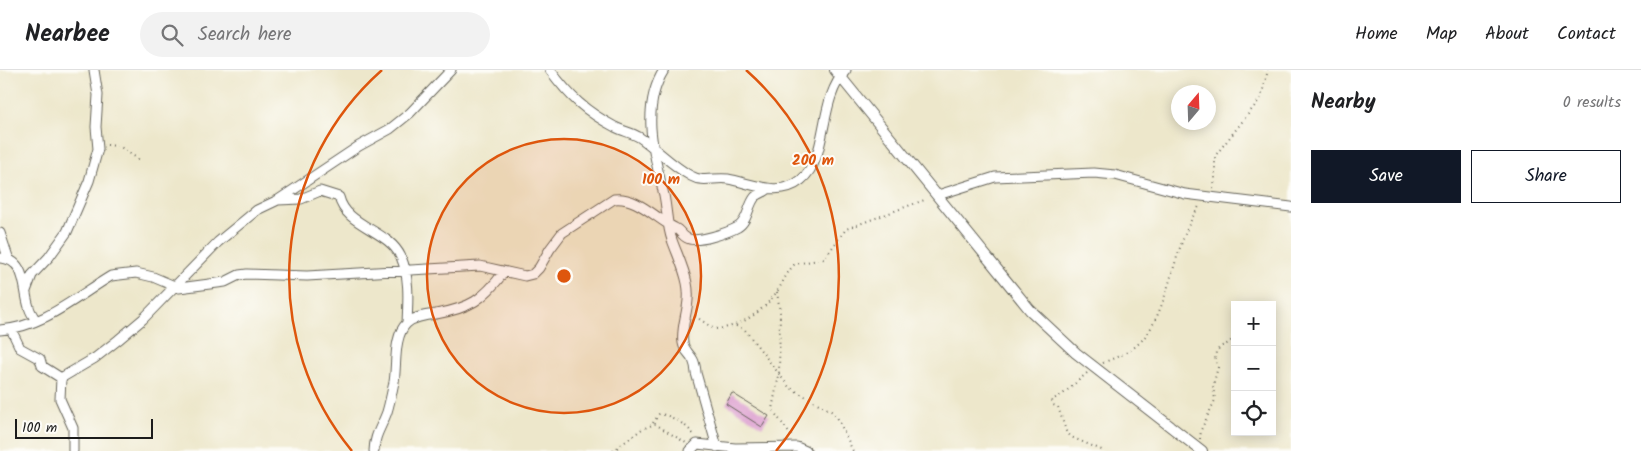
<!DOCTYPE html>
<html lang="en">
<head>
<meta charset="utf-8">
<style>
  :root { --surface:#fff; --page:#f2f2f2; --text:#202124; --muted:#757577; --line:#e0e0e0; --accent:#111827 }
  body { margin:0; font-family:Kalam,sans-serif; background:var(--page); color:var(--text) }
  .controls { position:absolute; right:15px; bottom:15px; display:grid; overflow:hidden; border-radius:0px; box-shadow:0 2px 12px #0003 }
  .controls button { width:45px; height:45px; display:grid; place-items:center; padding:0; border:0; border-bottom:1px solid var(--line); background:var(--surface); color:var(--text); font:25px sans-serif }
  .compass { position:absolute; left:1171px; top:15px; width:45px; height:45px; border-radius:50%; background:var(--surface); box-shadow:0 2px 12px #0003; rotate:19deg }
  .scale { position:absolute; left:15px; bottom:12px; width:138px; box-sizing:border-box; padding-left:5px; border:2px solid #1c1c1c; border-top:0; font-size:14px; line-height:18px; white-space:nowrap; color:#1c1c1c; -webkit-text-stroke:4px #fdfcf7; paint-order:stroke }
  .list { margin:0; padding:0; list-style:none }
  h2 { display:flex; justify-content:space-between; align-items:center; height:65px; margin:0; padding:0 20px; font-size:21px }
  h2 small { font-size:16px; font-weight:400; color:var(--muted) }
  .actions { display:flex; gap:10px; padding:15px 20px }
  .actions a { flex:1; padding:11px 0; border:1px solid var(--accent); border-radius:0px; text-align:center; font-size:18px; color:var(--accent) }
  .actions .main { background:var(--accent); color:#fff }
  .icon { flex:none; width:28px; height:28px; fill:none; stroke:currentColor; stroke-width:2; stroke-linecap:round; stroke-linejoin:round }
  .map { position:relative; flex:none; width:1291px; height:381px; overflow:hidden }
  header { display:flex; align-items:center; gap:30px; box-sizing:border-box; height:70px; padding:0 25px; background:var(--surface); border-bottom:1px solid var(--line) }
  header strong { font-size:24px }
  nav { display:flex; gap:28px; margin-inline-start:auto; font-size:18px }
  .search { width:350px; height:45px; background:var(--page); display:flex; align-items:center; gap:12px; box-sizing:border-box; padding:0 18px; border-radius:28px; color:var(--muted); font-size:19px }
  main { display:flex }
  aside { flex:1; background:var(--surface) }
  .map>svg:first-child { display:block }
  .building { fill:#dda0d0 }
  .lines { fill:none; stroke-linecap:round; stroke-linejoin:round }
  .minor-casing { stroke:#656359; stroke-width:11 }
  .tertiary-casing { stroke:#656359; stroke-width:12 }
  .path { stroke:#656359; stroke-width:2; stroke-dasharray:1 4; stroke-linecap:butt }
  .minor { stroke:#fff; stroke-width:9 }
  .tertiary { stroke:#fff; stroke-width:10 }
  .ring { fill:none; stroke:#de560d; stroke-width:2.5 }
  .centre { fill:#de560d; stroke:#fdfcf7; stroke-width:2.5 }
  .ring-label { font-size:15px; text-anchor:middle; font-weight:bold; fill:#de560d; stroke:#fdfcf7; stroke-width:4; stroke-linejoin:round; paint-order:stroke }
</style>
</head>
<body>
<header>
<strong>Nearbee</strong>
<div class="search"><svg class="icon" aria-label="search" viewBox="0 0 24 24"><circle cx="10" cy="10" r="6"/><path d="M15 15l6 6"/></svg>Search here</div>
<nav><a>Home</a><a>Map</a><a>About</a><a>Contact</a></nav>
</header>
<main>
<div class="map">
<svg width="1291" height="381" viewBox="0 0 1291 381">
  <rect width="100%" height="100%" fill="#fdfcf7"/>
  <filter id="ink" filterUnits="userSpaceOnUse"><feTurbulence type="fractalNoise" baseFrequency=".02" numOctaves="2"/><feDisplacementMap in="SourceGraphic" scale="10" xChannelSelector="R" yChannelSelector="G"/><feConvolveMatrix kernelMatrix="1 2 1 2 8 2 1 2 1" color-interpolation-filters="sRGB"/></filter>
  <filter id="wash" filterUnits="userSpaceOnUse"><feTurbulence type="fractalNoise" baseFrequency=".0096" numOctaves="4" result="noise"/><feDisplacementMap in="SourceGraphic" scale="20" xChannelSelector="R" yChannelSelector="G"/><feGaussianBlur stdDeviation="1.12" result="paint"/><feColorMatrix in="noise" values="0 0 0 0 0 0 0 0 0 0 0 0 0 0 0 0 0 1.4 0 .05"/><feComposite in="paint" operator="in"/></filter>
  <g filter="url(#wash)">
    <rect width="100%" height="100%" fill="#ede7cb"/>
    <g id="blocks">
      <path class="building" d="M 732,323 L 769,346 L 762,357 L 726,334 Z"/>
    </g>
  </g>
  <g filter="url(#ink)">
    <use href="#blocks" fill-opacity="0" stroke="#656359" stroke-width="1"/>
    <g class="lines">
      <defs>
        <path id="minor" d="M 550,0 C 570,27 585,41 615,57 C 623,61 632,63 639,67 C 657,79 672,96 691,106 C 703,113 715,107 728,109 C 751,113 779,128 801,110 C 830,86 817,31 846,0
          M 664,0 C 640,38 654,85 664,125 C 667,140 667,156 672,170 C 677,184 684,198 687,213 C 692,236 680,254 683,273 C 685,285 695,283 696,303 L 717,377
          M 938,125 L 995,107 L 1094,103 L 1115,105 L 1185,124 L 1291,137
          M 278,130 L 359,76 L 390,59 L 410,43 L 451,0
          M 0,163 L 9,190
          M 0,188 C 27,189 23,220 29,237 C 30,242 34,247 36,251
          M 26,221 L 32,205 L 49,187 L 67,162 L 89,111 L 98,79 L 96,57 L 98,25 L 94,0
          M 11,259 L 20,278 L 40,289 L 42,296 L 61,308 L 60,329 L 73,358 L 73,381
          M 0,260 C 43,257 76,227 111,206 L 136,203 L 153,207 L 179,218 L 225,212 L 239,205 L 247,204 L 307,206 L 480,196 L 525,206 L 533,204 L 539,198 L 550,179 L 562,163 L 614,129 C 637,126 656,149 675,158 C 680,160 682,166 687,168 C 696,174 729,162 738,157 C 748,151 748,135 755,127 C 758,124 765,122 768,119
          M 61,308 L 95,288 L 118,270 L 143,249 L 218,172 L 257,140 L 278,130 L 301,129 L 320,121 L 339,127 C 346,157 388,159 401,187 C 410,208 408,231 407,253
          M 374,381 C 374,366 382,356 387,342 C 390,332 392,322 394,312 C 397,295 393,266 407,253 C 414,247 426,245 436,244 C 470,238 483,230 504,202
          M 690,381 L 697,374 L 735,378 L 797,377 L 806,381"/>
        <path id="tertiary" d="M 835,0 L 1030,240 L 1076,283 L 1202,381"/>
      </defs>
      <use href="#minor" class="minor-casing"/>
      <use href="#tertiary" class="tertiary-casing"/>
      <path class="path" d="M 107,75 L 119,76 L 141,91
        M 1213,118 L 1215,110 L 1215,86 L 1261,28 L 1268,0
        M 777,222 L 780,242 L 779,305 L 772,339 L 792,367
        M 1255,235 L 1256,233
        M 695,246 L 714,259 C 740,258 763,242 778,220 C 784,211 787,201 795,194 L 824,189 L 846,159 L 927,129
        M 736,256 L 745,260 L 789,317 L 831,341 L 837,347 L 853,381
        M 1103,293 C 1115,287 1128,284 1137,275 C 1170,247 1172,172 1201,134
        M 1087,303 L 1063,324 L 1052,330 L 1053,335 L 1058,337 L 1066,361 L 1071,367 L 1104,381
        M 653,353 L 659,344 C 670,344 690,357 695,367
        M 1200,369 L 1201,360 L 1215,330 L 1213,316 L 1218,297 L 1215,289 L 1216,282 L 1220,277 L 1229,273 L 1235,266
        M 613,381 L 642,359 L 655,354 L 686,373"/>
      <use href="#minor" class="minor"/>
      <use href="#tertiary" class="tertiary"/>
    </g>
  </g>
  <circle cx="564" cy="206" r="137" fill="#de560d" fill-opacity=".12"/>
  <g class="ring">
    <circle cx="564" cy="206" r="137"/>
    <path d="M352 381A275 275 0 0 1 382 0M746 0A275 275 0 0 1 776 381"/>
  </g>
  <circle cx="564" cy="206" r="8" class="centre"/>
  <g class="ring-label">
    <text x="813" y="95">200 m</text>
    <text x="661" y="114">100 m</text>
  </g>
</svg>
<div class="controls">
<button>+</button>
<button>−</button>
<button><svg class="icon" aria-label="locate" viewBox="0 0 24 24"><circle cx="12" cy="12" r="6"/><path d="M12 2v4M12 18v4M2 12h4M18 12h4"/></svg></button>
</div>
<svg class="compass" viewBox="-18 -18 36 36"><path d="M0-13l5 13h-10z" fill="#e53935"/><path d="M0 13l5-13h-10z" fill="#757577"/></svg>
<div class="scale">100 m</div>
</div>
<aside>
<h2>Nearby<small>0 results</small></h2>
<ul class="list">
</ul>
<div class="actions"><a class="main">Save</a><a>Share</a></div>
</aside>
</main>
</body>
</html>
